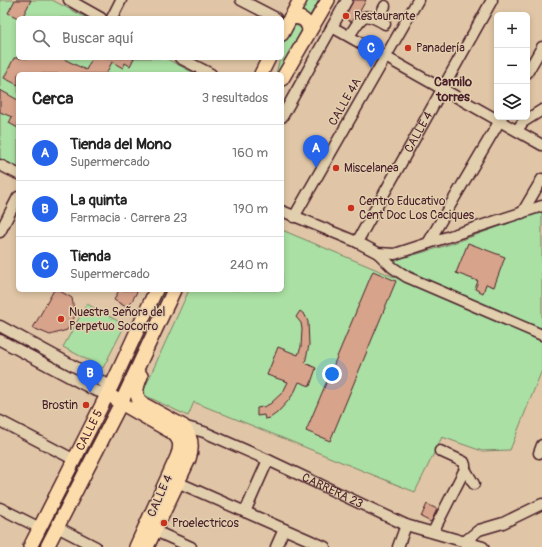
<!DOCTYPE html>
<html lang="es">
<head>
<meta charset="utf-8">
<style>
  :root { --surface:#fff; --page:#f2f2f2; --text:#222; --muted:#767676; --line:#e0e0e0; --accent:#2563eb }
  body { margin:0; font-family:Pangolin,sans-serif; background:var(--page); color:var(--text) }
  .controls { position:absolute; right:12px; top:12px; display:grid; overflow:hidden; border-radius:6px; box-shadow:0 2px 6px #0003 }
  .controls button { width:36px; height:36px; display:grid; place-items:center; padding:0; border:0; border-bottom:1px solid var(--line); background:var(--surface); color:var(--text); font:20px sans-serif }
  .you { position:absolute; left:332px; top:374px; width:14px; height:14px; margin:-10px; border:3px solid #fff; border-radius:50%; background:#1a73e8; box-shadow:0 0 0 6px #1a73e833 }
  .badge { display:grid; place-items:center; width:26px; height:26px; border-radius:50%; background:var(--accent); color:#fff; font-size:13px; font-weight:700 }
  .pin { position:absolute; translate:-50% -33px; filter:drop-shadow(0 1px 2px #0008) }
  .pin::after { content:''; position:absolute; top:21px; width:14px; height:12px; background:inherit; clip-path:polygon(0 0,100% 0,50% 100%) }
  .list { margin:0; padding:0; list-style:none }
  h2 { display:flex; justify-content:space-between; align-items:center; height:52px; margin:0; padding:0 16px; font-size:17px }
  h2 small { font-size:13px; font-weight:400; color:var(--muted) }
  .list li { display:grid; grid-template-columns:26px 1fr auto; gap:12px; align-items:center; box-sizing:border-box; height:56px; padding:0 16px; border-top:1px solid var(--line) }
  .list b { display:block; font-size:15px; white-space:nowrap }
  .list p { margin:0; font-size:13px; white-space:nowrap; color:var(--muted) }
  .list em { font-size:13px; font-style:normal; color:var(--muted) }
  .icon { flex:none; width:22px; height:22px; fill:none; stroke:currentColor; stroke-width:2; stroke-linecap:round; stroke-linejoin:round }
  .map { position:relative; flex:none; width:542px; height:547px; overflow:hidden }
  .search { position:absolute; background:var(--surface); box-shadow:0 2px 6px #0003; left:16px; top:16px; width:268px; height:44px; display:flex; align-items:center; gap:10px; box-sizing:border-box; padding:0 14px; border-radius:6px; color:var(--muted); font-size:15px }
  .panel { position:absolute; background:var(--surface); box-shadow:0 2px 6px #0003; left:16px; top:72px; width:268px; height:220px; border-radius:6px }
  .map>svg:first-child { display:block }
  .green { fill:#aae0a3; stroke:#7a8067 }
  .building { fill:#d7a48b; stroke:#4a1f2b }
  .lines { fill:none; stroke-linecap:round; stroke-linejoin:round }
  .minor-casing { stroke:#4a1f2b; stroke-width:13 }
  .major-casing { stroke:#4a1f2b; stroke-width:16 }
  .minor { stroke:#e2cfad; stroke-width:10 }
  .major { stroke:#fddcac; stroke-width:13 }
  .poi-dot { fill:#c8321e; stroke:#e2cfad; stroke-width:1.5 }
  .labels { text-anchor:middle; dominant-baseline:central; stroke-width:3; stroke-linejoin:round; paint-order:stroke }
  .poi-label { font-size:12px; fill:#4a1f2b; stroke:#e2cfad; text-anchor:start }
  .street-label { font-size:12px; fill:#4a1f2b; stroke:#e2cfad }
  .neighbourhood-label { font-size:13px; font-weight:bold; fill:#4a1f2b; stroke:#e2cfad }
</style>
</head>
<body>
<div class="map">
<svg width="542" height="547" viewBox="0 0 542 547">
  <rect width="100%" height="100%" fill="#e0c6a6"/>
  <filter id="ink" filterUnits="userSpaceOnUse"><feTurbulence type="fractalNoise" baseFrequency=".025" numOctaves="2"/><feDisplacementMap in="SourceGraphic" scale="8" xChannelSelector="R" yChannelSelector="G"/><feConvolveMatrix kernelMatrix="1 2 1 2 8 2 1 2 1" color-interpolation-filters="sRGB"/></filter>
  <g filter="url(#ink)">
    <path class="green" d="M 0,0 L 52,0 L 87,18 L 18,18 L 18,58 L 165,58 L 196,74 L 18,74 L 18,170 L 0,160 Z
      M 307,0 L 319,0 L 309,17 L 300,11 Z
      M 294,24 L 302,29 L 279,74 L 276,74 L 280,58 L 282,58 L 282,45 Z
      M 542,211 L 542,330 L 444,288 L 400,266 L 396,263 L 396,259 C 446,249 494,227 542,211 Z
      M 282,230 L 542,339 L 542,370 L 510,450 L 482,451 L 442,437 L 415,492 L 194,402 L 188,416 L 142,394 L 189,290 L 282,290 Z
      M 163,290 L 169,290 L 131,371 L 128,369 Z
      M 87,304 L 125,325 L 103,368 L 63,347 Z
      M 99,427 L 104,430 L 43,547 L 39,547 Z"/>
    <path class="building" d="M 15,0 L 31,0 L 22,18 L 18,18 L 8,13 Z
      M 353,0 L 366,0 L 359,13 L 351,22 L 344,18 Z
      M 14,58 L 62,58 L 86,70 L 92,58 L 134,58 L 130,66 L 125,63 L 123,68 L 112,62 L 106,74 L 18,74 L 18,85 L 4,78 Z
      M 0,90 L 18,100 L 18,128 L 9,123 L 12,117 L 0,112 Z
      M 468,243 L 505,257 L 494,287 L 486,284 L 483,293 L 475,289 L 478,281 L 456,273 Z
      M 373,271 L 396,281 L 330,441 L 306,431 Z
      M 54,290 L 58,290 L 72,298 L 75,316 L 67,330 L 50,335 L 33,328 Z
      M 119,290 L 138,290 L 128,308 L 114,300 Z
      M 300,311 L 305,315 L 308,322 L 309,345 L 305,363 L 316,368 L 310,386 L 299,382 L 295,391 L 289,400 L 277,413 L 270,418 L 265,419 L 264,415 L 257,416 L 257,408 L 263,407 L 270,404 L 283,392 L 288,382 L 267,375 L 278,347 L 298,355 L 301,347 L 302,329 L 301,323 L 296,317 Z
      M 427,504 L 437,509 L 431,522 L 421,517 Z"/>
    <g class="lines">
      <defs>
        <g id="minor">
          <path d="M 69,0 L 101,18"/>
          <path d="M 241,0 L 276,18"/>
          <path d="M 112,18 L 121,0"/>
          <path d="M 378,19 L 385,6"/>
          <path d="M 332,27 L 542,145"/>
          <path d="M 349,36 C 363,16 362,10 385,24"/>
          <path d="M 180,58 L 211,74"/>
          <path d="M 527,73 L 542,47"/>
          <path d="M 282,117 L 347,0"/>
          <path d="M 517,130 L 523,122 L 542,110"/>
          <path d="M 0,165 L 18,174"/>
          <path d="M 282,211 L 357,242 L 378,253 L 395,254 L 542,206"/>
          <path d="M 522,213 L 542,179"/>
          <path d="M 294,217 L 418,0"/>
          <path d="M 0,232 L 18,197"/>
          <path id="s1" d="M 357,242 L 492,0"/>
          <path d="M 428,243 L 502,117"/>
          <path d="M 378,253 L 392,267 L 407,277 L 542,335"/>
          <path d="M 0,326 L 105,383 L 108,393 L 100,392 L 94,390 L 0,340"/>
          <path d="M 0,421 L 75,460"/>
          <path id="s2" d="M 183,426 L 204,432 L 268,460 L 406,525 L 483,547"/>
          <path d="M 539,453 L 542,445"/>
          <path d="M 465,469 L 474,484"/>
          <path d="M 177,482 L 325,547"/>
          <path d="M 0,508 L 40,528"/>
          <path d="M 245,512 L 268,460"/>
          <path d="M 57,527 L 96,547"/>
          <path d="M 155,531 L 191,547"/>
          <path d="M 433,532 L 465,469 L 465,465 L 464,462 L 440,451"/>
          <path d="M 464,542 L 479,530 L 503,523 L 542,504"/>
          <path d="M 276,547 L 284,529"/>
          <path d="M 398,547 L 406,525"/>
        </g>
        <g id="major">
          <path d="M 290,18 C 301,16 308,20 309,31"/>
          <path d="M 282,34 L 300,0"/>
          <path d="M 261,74 L 269,58"/>
          <path d="M 282,79 L 328,0"/>
          <path d="M 141,376 C 137,386 134,394 141,403 L 183,426 C 192,436 193,447 189,459 L 147,547"/>
          <path d="M 114,398 L 121,403 L 170,431 C 180,438 182,445 177,457 L 136,547"/>
          <path id="s3" d="M 30,547 L 112,385 L 156,290"/>
          <path d="M 47,547 L 121,403 L 174,290"/>
        </g>
      </defs>
      <use href="#minor" class="minor-casing"/>
      <use href="#major" class="major-casing"/>
      <use href="#minor" class="minor"/>
      <use href="#major" class="major"/>
    </g>
  </g>
  <g class="poi-dot">
    <circle cx="346" cy="16" r="4"/>
    <circle cx="408" cy="48" r="4"/>
    <circle cx="336" cy="168" r="4"/>
    <circle cx="351" cy="208" r="4"/>
    <circle cx="61" cy="319" r="4"/>
    <circle cx="86" cy="405" r="4"/>
    <circle cx="164" cy="523" r="4"/>
  </g>
  <g class="labels">
    <g class="poi-label">
      <text x="354" y="16">Restaurante</text>
      <text x="416" y="48">Panadería</text>
      <text x="344" y="168">Miscelanea</text>
      <text x="359" y="201">Centro Educativo<tspan x="359" dy="14">Cent Doc Los Caciques</tspan></text>
      <text x="69" y="312">Nuestra Señora del<tspan x="69" dy="14">Perpetuo Socorro</tspan></text>
      <text x="78" y="405" text-anchor="end">Brostin</text>
      <text x="172" y="523">Proelectricos</text>
    </g>
    <g class="street-label">
      <text transform="translate(345 102) rotate(-60)">CALLE 4A</text>
      <text stroke="none"><textPath href="#s1" startOffset="126">CALLE 4</textPath></text>
      <text stroke="none"><textPath href="#s3" startOffset="131">CALLE 5</textPath></text>
      <text stroke="none"><textPath href="#s2" startOffset="163">CARRERA 23</textPath></text>
      <text transform="translate(160 496) rotate(-66)">CALLE 4</text>
    </g>
    <g class="neighbourhood-label">
      <text x="453" y="82">Camilo<tspan x="453" dy="15">torres</tspan></text>
    </g>
  </g>
</svg>
<div class="controls">
<button>+</button>
<button>−</button>
<button><svg class="icon" aria-label="layers" viewBox="0 0 24 24"><path d="M12 4l9 5-9 5-9-5zM3 14l9 5 9-5"/></svg></button>
</div>
<div class="you"></div>
<div class="pin badge" style="left:316px;top:168px">A</div>
<div class="pin badge" style="left:90px;top:393px">B</div>
<div class="pin badge" style="left:371px;top:68px">C</div>
<div class="search"><svg class="icon" aria-label="search" viewBox="0 0 24 24"><circle cx="10" cy="10" r="6"/><path d="M15 15l6 6"/></svg>Buscar aquí</div>
<section class="panel">
<h2>Cerca<small>3 resultados</small></h2>
<ul class="list">
<li><span class="badge">A</span><div><b>Tienda del Mono</b><p>Supermercado</p></div><em>160 m</em></li>
<li><span class="badge">B</span><div><b>La quinta</b><p>Farmacia · Carrera 23</p></div><em>190 m</em></li>
<li><span class="badge">C</span><div><b>Tienda</b><p>Supermercado</p></div><em>240 m</em></li>
</ul>
</section>
</div>
</body>
</html>
